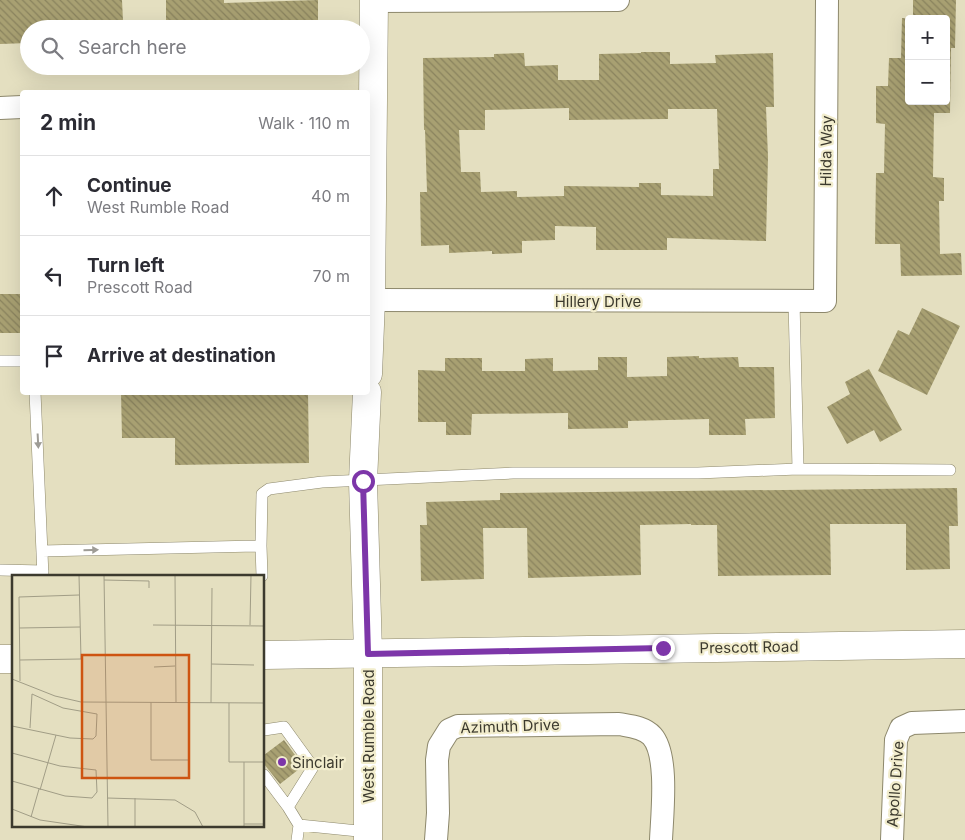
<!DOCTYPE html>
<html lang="en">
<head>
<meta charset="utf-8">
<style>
  :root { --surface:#fff; --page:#f7f7f7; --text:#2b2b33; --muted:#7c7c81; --line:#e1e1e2 }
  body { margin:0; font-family:Inter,sans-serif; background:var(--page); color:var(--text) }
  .controls { position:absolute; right:15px; top:15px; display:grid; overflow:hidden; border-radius:5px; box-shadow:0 5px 20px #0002 }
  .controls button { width:45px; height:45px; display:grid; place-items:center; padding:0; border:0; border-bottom:1px solid var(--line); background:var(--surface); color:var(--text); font:25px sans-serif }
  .stop { position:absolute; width:15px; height:15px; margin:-11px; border:4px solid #7d36a9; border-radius:50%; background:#fff }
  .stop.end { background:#7d36a9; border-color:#fff; box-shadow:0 1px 5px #0008 }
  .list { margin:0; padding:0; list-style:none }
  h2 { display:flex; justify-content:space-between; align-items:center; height:65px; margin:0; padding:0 20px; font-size:21px }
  h2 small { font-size:16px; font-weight:400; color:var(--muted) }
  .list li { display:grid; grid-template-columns:32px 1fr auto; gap:15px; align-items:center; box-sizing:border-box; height:80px; padding:0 20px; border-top:1px solid var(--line) }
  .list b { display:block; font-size:19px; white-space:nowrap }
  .list p { margin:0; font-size:16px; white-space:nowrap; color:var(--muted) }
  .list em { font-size:16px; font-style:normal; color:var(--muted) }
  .icon { flex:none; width:28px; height:28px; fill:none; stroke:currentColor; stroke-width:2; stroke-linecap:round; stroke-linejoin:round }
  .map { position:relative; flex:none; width:965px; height:840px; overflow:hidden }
  .search { position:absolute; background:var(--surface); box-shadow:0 5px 20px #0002; left:20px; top:20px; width:350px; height:55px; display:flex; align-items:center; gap:12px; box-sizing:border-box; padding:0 18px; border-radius:28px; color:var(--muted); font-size:19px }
  .panel { position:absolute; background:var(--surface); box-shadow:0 5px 20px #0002; left:20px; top:90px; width:350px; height:305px; border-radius:5px }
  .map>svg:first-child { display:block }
  .building { fill:url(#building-back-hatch); fill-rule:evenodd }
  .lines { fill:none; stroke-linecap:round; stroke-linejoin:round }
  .service-casing { stroke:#8d886c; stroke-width:12 }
  .minor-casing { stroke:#8d886c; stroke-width:24 }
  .tertiary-casing { stroke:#8d886c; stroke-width:29 }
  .secondary-casing { stroke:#8d886c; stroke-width:29 }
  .service { stroke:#fff; stroke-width:11 }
  .minor { stroke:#fff; stroke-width:22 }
  .tertiary { stroke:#fff; stroke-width:28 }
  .secondary { stroke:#fff; stroke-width:28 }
  .oneway { fill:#9e9c96 }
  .route { stroke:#7d36a9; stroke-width:6 }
  .poi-dot { fill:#7d36a9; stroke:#f2edcd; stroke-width:2 }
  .labels { text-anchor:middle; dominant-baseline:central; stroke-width:4.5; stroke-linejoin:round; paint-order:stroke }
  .street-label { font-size:15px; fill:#3c3a2e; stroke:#f2edcd }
  .poi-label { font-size:15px; fill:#3c3a2e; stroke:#f2edcd; text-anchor:start }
  .inset-road { fill:none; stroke:#a19d86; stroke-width:1 }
  .view { fill:#ce5411; fill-opacity:0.15; stroke:#ce5411; stroke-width:2.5 }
  .inset-edge { fill:none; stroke:#3c3a2e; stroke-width:2.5 }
</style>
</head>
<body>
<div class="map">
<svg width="965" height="840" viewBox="0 0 965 840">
  <defs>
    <pattern id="building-back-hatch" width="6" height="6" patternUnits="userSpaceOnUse" patternTransform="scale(1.25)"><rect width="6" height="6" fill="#a8a072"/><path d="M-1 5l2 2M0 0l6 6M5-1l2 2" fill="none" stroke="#8a835e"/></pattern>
  </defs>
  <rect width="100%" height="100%" fill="#e4dfc0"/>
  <path class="building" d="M 0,0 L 122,0 L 123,21 L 66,22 L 66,29 L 29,29 L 29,43 L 0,44 Z
    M 166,0 L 224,0 L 224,3 L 318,0 L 318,29 L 166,29 Z
    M 913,0 L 956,0 L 955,48 L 951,48 L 950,113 L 934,113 L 933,177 L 944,178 L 944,201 L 939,201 L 940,254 L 961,253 L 962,275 L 901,276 L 900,244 L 875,244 L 876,173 L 884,173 L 885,124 L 876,123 L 876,86 L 888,86 L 889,58 L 901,58 L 902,18 L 913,19 ZM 909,19 L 946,19 L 946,101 L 909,101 Z
    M 641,52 L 670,52 L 670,64 L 716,63 L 715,55 L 773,53 L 774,107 L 766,107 L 768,157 L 766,241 L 667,238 L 667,250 L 596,250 L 596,227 L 555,226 L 555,240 L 522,241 L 522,253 L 492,254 L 492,251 L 449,253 L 449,245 L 421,246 L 420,192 L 427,192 L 425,130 L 424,130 L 423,58 L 494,57 L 494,54 L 524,53 L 525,66 L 558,65 L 558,80 L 599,80 L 599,54 L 641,53 ZM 569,108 L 569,120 L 668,119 L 668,109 L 717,109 L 719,169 L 713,169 L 713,196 L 661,195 L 661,183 L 639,183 L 639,187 L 564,186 L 564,196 L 517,197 L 517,191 L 481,192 L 480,172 L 461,172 L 459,130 L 485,130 L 485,110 Z
    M 0,294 L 22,294 L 22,333 L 0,333 Z
    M 922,308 L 960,326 L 927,395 L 878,371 L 898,330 L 909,335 Z
    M 699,356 L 699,358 L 738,357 L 739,367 L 774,367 L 775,418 L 745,419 L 746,435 L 709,435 L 709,419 L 628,421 L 628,428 L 568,429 L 568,413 L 472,414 L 471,435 L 446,435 L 446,422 L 418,422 L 418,370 L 445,371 L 445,358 L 482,358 L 482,371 L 525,371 L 525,359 L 553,358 L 553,371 L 598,370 L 598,357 L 627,357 L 627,377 L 667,376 L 667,357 Z
    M 869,369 L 902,430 L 880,442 L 874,430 L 847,444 L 827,407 L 850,394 L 845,382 Z
    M 121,392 L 308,392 L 309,463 L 175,465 L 175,438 L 122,438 Z
    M 957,488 L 958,526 L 949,526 L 950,569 L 906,570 L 906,524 L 830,524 L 831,575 L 718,576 L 717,525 L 691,525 L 691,524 L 640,525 L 641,575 L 528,578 L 527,528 L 483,528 L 484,579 L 421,581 L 420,525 L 427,525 L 426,502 L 500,500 L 500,493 Z
    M 284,740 L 303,766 L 280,784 L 264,764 L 264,755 Z"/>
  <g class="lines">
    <defs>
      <path id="service" d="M 0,361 L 22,361
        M 35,392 L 43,576
        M 798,469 L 950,470
        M 261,546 L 262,494 L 269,489 L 322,482 L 513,473 L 698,473 L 798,469 L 794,301
        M 42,551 L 261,546 L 262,576
        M 0,570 L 43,571
        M 264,730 L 284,727 L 313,767 L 288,807
        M 264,775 L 288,807 L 299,825 L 297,840
        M 299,825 L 368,832"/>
      <path id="minor" d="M 374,1 L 618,0
        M 0,108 L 22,107
        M 371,300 L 825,301 L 827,0
        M 436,840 L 438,813 L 437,760 L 439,746 L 449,730 L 458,726 L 619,724 C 630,726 644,727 652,736 C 669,755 662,815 661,840
        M 892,840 L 896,740 L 901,728 L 912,723 L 965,721"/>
      <path id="tertiary" d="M 368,374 L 371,300 L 374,0
        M 367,392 L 363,481 L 368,653 L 368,840"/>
      <path id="secondary" d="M 264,655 L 965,644
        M 0,659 L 14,659"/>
    </defs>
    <use href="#service" class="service-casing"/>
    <use href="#minor" class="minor-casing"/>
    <use href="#tertiary" class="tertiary-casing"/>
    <use href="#secondary" class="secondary-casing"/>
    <use href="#service" class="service"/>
    <use href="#minor" class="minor"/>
    <use href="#tertiary" class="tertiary"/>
    <use href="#secondary" class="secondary"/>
  </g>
  <defs><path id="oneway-solid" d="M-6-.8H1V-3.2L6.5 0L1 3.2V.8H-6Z" transform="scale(1.25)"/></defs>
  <g class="oneway">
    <use href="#oneway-solid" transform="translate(38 441) rotate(87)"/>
    <use href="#oneway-solid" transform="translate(91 550) rotate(-1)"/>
  </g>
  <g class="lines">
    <path class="route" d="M 363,481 L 368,654 L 663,648"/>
  </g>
  <circle class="poi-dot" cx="282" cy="762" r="5"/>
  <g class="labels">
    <g class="street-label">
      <text transform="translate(826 151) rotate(-89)">Hilda Way</text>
      <text x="598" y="301">Hillery Drive</text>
      <text transform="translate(749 647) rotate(-1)">Prescott Road</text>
      <text transform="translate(510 726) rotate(-2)">Azimuth Drive</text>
      <text transform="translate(368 736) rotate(-90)">West Rumble Road</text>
      <text transform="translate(895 784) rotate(-86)">Apollo Drive</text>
    </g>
    <g class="poi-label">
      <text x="292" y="762">Sinclair</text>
    </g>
  </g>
  <g transform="translate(12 575)">
    <rect width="252" height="252" fill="#e4dfc0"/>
    <path class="inset-road" d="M 92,0 L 96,252M 163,0 L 164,128M 92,5 L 137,6 L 137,13M 141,50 L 253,51M 238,50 L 239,0M 7,53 L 68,52M 8,85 L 69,84 L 67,0M 199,89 L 242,90M 142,92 L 163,91M 0,104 L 43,121 L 69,127 L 253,128M 8,106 L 7,22 L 67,20M 139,127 L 139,185 L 177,185 L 177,128M 199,128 L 200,13M 217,128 L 217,187 L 253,187M 0,151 L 58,163 L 81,164 L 84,161 L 85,139 L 51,133 L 20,119 L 18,153M 0,178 L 48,191 L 84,195 L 85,217 L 80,223 L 53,221 L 0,206M 232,187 L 232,252M 28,215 L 44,160M 95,223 L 163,225 L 183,237 L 191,252M 123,223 L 123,252M 0,234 L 28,245 L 76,252M 19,242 L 27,214M 232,249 L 253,249"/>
    <path class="view" d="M 70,80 L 177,80 L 177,203 L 70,203 Z"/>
    <rect width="252" height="252" class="inset-edge"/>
  </g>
</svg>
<div class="controls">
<button>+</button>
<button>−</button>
</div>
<div class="stop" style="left:363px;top:481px"></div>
<div class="stop end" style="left:663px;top:648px"></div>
<div class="search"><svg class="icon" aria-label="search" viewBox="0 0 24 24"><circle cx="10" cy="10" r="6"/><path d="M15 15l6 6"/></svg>Search here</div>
<section class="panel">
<h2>2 min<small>Walk · 110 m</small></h2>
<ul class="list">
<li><svg class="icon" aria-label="ahead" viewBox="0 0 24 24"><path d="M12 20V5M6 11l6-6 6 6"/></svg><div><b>Continue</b><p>West Rumble Road</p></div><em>40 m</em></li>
<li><svg class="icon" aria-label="left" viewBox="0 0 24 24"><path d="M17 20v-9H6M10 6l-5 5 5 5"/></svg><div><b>Turn left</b><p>Prescott Road</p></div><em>70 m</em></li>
<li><svg class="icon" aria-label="arrive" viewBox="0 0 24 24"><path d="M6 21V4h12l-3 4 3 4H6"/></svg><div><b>Arrive at destination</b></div></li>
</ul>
</section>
</div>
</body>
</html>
